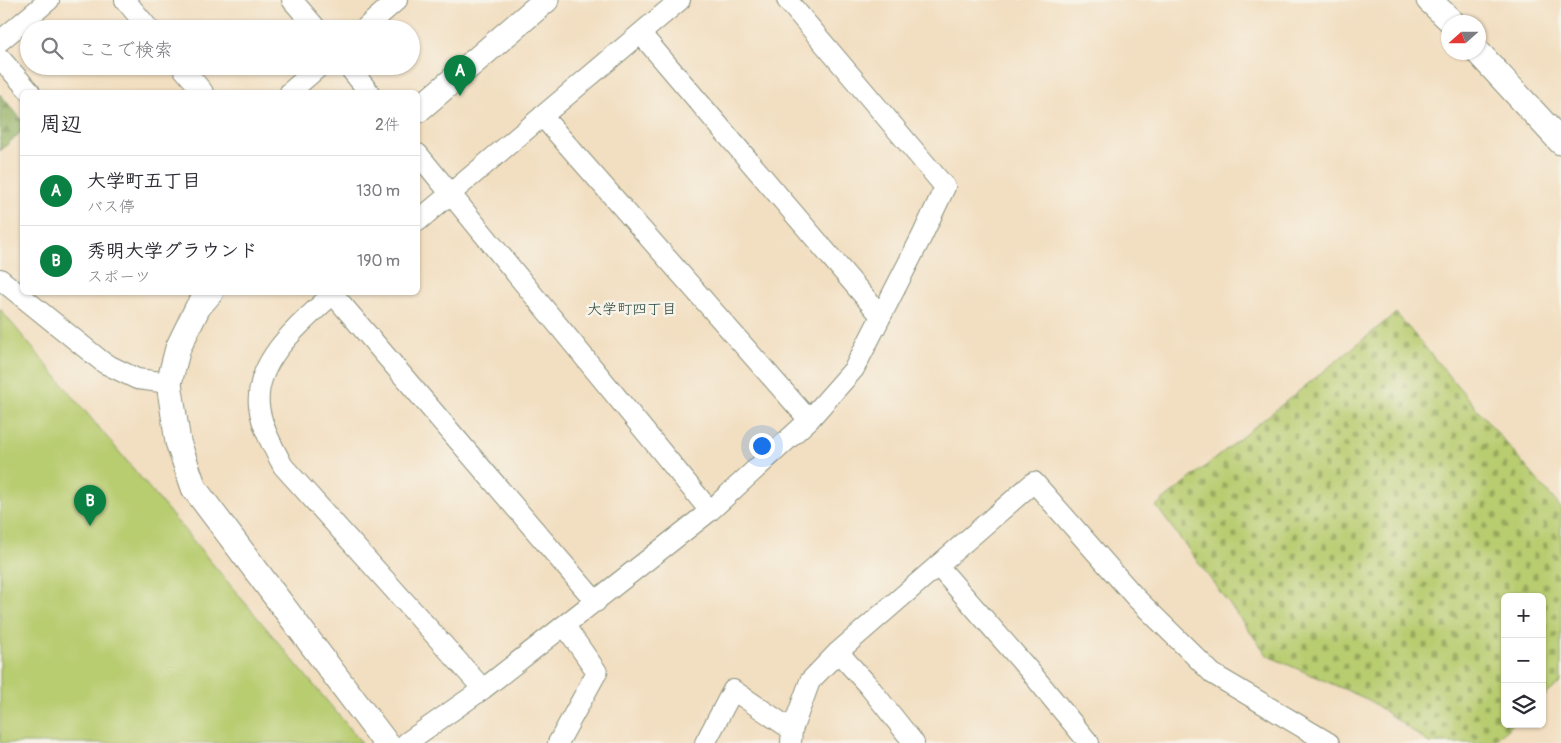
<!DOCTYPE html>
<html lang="ja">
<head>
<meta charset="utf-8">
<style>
  :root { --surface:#fff; --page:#f2f2f3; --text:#2b2b33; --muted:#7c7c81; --line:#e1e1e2; --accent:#0b8043 }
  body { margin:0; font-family:Pangolin,"Klee One",sans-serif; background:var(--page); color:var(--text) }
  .controls { position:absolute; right:15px; bottom:15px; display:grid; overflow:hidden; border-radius:8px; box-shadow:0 1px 4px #0004 }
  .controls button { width:45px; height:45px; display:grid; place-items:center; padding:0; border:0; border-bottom:1px solid var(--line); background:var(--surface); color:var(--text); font:25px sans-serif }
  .compass { position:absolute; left:1441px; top:15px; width:45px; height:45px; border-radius:50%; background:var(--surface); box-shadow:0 1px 4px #0004; rotate:249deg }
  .you { position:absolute; left:761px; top:445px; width:18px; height:18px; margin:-12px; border:4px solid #fff; border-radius:50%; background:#1a73e8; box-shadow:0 0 0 8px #1a73e833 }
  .badge { display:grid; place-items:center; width:32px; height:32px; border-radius:50%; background:var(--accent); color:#fff; font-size:16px; font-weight:700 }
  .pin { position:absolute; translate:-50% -41px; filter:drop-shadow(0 1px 2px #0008) }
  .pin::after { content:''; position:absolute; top:26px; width:18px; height:15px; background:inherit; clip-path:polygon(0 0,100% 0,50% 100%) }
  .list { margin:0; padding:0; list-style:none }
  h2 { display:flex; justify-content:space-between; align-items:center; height:65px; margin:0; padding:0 20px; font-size:21px }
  h2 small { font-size:16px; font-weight:400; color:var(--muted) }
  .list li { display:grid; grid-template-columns:32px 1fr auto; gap:15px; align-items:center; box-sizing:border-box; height:70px; padding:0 20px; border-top:1px solid var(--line) }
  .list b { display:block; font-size:19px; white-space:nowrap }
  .list p { margin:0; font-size:16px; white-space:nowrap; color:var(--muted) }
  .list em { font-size:16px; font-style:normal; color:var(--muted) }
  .icon { flex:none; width:28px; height:28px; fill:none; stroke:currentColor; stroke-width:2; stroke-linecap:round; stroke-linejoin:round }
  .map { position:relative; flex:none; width:1561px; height:743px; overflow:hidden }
  .search { position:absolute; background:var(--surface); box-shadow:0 1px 4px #0004; left:20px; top:20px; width:400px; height:55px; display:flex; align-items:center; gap:12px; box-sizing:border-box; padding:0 18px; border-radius:28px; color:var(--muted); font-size:19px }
  .panel { position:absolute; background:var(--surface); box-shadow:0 1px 4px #0004; left:20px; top:90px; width:400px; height:205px; border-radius:8px }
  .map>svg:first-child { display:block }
  .forest { fill:url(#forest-firs); stroke:#58764b }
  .cemetery { fill:url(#cemetery-stones); stroke:#6c8452 }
  .pitch { fill:#b8cc6f; stroke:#6c8452 }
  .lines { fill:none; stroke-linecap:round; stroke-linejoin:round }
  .minor-casing { stroke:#888e7a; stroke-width:22 }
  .tertiary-casing { stroke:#888e7a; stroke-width:27 }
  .minor { stroke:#fff; stroke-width:20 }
  .tertiary { stroke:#fff; stroke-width:25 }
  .labels { text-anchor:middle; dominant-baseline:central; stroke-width:5; stroke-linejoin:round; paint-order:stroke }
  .neighbourhood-label { font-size:15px; fill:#1f3d34; stroke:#f7f3e8 }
</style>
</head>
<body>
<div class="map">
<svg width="1561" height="743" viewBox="0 0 1561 743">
  <defs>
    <pattern id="forest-firs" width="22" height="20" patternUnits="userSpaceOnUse" patternTransform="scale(1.25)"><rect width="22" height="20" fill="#92b062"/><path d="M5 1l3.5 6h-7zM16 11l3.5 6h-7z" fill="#779052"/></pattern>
    <pattern id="cemetery-stones" width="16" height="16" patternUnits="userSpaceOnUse" patternTransform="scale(1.25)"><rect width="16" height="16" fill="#b8cc6f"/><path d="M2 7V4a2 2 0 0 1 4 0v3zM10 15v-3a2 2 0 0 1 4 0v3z" fill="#95a75c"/></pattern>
  </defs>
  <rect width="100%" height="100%" fill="#f7f3e8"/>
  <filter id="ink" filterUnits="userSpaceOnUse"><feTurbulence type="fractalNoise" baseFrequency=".02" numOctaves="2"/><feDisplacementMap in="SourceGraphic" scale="10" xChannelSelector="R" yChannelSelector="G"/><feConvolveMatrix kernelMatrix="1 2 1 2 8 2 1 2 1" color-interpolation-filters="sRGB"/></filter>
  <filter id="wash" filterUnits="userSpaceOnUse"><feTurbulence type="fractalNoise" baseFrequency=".0096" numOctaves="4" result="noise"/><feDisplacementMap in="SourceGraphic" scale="20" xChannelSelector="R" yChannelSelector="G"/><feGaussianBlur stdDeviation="1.12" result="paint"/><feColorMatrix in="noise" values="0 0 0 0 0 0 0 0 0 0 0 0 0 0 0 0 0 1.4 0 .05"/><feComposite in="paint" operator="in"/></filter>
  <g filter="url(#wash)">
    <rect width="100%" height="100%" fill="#f2dec0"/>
    <path class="forest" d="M 0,94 L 22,120 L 22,131 L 0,151 Z"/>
    <path class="cemetery" d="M 1396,313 L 1561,508 L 1561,682 L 1542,698 L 1542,597 L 1505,597 L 1505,724 L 1513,724 L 1492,743 L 1429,743 L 1369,700 L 1268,656 L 1156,506 Z"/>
    <path class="pitch" d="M 0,309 L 362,743 L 0,743 Z"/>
  </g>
  <g filter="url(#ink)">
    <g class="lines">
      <defs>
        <path id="minor" d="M 125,0 L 149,29
          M 292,0 L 317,29
          M 364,29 L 397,0
          M 641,34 L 881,316
          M 0,41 L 49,0
          M 0,58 L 30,92
          M 181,66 L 203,92
          M 348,66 L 369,92
          M 290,92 L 320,66
          M 542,116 L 809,420
          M 418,154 L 710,511
          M 418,221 L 680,0
          M 0,279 L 104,363 L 137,379 L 169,383
          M 335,292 C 304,321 254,359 259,406 C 262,428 273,447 283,466 L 483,689
          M 333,294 L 596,602
          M 938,566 L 1028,669 L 1089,743
          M 838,652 L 867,684 L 914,743
          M 406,743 L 483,689 L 710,511 L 809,420 L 854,369 L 922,236 L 945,187 L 787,0
          M 558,743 L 597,672 L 565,626
          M 705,743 L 733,690 L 792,730
          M 791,743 L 792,730 L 810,681 L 838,652 L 1034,482 L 1136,598 L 1213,674 L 1329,743"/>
        <path id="tertiary" d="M 1429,0 L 1452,22
          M 1478,52 L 1561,142
          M 418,110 L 546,0
          M 211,292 L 198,307 L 178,348 L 169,383 L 178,442 L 194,488 L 386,743"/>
      </defs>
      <use href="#minor" class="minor-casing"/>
      <use href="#tertiary" class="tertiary-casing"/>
      <use href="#minor" class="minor"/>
      <use href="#tertiary" class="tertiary"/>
    </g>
  </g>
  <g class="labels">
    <g class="neighbourhood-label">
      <text x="632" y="309">大学町四丁目</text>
    </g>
  </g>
</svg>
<div class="controls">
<button>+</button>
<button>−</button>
<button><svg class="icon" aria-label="layers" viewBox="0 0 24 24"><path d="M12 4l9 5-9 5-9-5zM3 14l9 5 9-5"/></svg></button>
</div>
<svg class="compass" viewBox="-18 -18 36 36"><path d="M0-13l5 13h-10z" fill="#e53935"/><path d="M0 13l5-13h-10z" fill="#7c7c81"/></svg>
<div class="you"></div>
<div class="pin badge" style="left:460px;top:96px">A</div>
<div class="pin badge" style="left:90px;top:526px">B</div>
<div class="search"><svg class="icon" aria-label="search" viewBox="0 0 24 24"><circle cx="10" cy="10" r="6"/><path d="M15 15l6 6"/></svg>ここで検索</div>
<section class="panel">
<h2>周辺<small>2件</small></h2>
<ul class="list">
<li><span class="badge">A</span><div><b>大学町五丁目</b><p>バス停</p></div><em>130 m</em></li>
<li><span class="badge">B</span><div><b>秀明大学グラウンド</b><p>スポーツ</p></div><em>190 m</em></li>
</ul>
</section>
</div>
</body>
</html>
